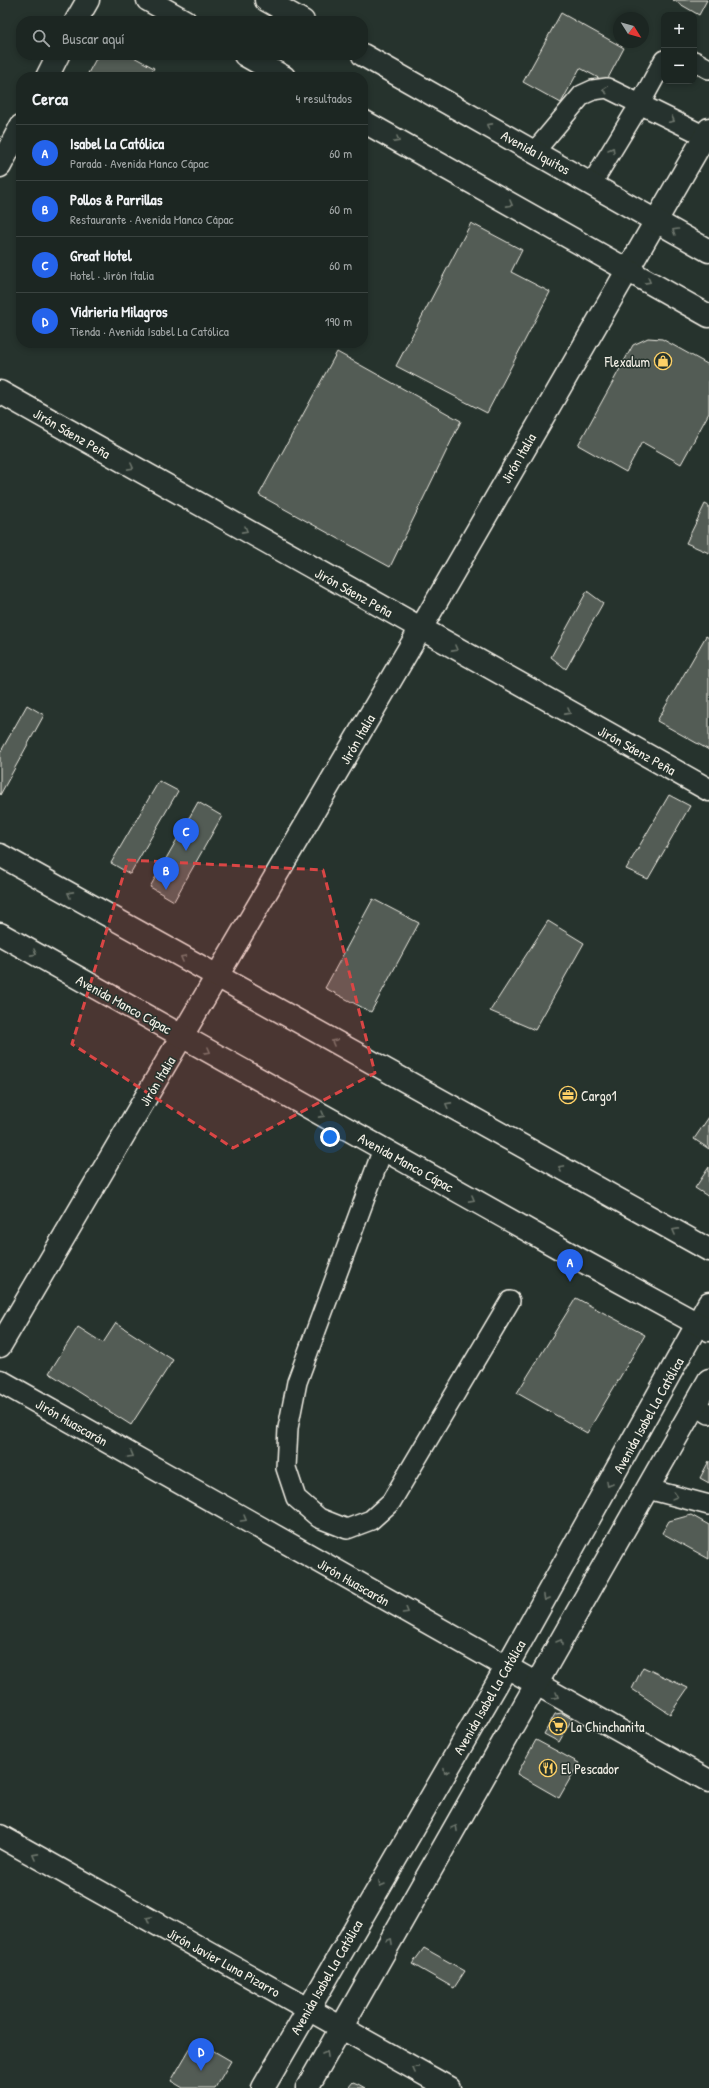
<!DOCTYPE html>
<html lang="es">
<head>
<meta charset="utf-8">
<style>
  :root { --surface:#1c2622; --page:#29322f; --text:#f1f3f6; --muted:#a0a5a5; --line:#3a4340; --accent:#2563eb }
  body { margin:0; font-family:"Patrick Hand",sans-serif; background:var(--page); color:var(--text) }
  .controls { position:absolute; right:12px; top:12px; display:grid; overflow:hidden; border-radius:8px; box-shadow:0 2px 6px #0003 }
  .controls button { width:36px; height:36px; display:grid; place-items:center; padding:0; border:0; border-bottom:1px solid var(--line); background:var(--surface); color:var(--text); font:20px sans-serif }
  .compass { position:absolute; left:613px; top:12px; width:36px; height:36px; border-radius:50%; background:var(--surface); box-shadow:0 2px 6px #0003; rotate:127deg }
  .you { position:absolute; left:330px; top:1137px; width:14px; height:14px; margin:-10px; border:3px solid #fff; border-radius:50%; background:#1a73e8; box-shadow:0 0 0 6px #1a73e833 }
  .badge { display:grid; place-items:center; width:26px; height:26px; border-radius:50%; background:var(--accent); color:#fff; font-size:13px; font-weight:700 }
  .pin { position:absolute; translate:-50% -33px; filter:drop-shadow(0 1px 2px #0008) }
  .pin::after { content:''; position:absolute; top:21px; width:14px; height:12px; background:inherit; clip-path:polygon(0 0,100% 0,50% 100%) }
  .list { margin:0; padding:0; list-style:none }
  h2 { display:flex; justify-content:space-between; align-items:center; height:52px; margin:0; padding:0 16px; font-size:17px }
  h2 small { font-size:13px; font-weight:400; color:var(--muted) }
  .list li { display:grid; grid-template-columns:26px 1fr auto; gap:12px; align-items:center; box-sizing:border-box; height:56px; padding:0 16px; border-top:1px solid var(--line) }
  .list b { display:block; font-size:15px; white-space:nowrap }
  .list p { margin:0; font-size:13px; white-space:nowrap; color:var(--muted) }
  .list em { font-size:13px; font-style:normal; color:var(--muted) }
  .icon { flex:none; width:22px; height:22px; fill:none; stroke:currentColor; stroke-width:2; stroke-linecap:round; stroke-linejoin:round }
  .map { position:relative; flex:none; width:709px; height:2088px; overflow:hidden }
  .search { position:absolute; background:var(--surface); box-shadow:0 2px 6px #0003; left:16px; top:16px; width:352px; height:44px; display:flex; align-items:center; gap:10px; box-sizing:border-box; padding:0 14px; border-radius:16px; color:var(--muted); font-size:15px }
  .panel { position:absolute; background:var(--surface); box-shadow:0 2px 6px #0003; left:16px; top:72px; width:352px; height:276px; border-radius:16px }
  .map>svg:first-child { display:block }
  .building { fill:#525c55; stroke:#f4f1e8 }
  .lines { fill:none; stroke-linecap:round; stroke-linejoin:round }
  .lane-casing { stroke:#f4f1e8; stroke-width:22 }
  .street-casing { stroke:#f4f1e8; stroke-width:25 }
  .secondary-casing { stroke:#f4f1e8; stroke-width:25 }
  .primary-casing { stroke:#f4f1e8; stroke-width:25 }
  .lane { stroke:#26332d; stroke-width:19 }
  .street { stroke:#26332d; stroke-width:22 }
  .secondary { stroke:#26332d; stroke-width:22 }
  .primary { stroke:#26332d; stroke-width:22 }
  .oneway { stroke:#6e766e }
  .marked { fill:#da4645; fill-opacity:0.2; stroke:#da4645; stroke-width:3; stroke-dasharray:8 5; stroke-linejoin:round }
  .labels { text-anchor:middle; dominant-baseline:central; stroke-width:3; stroke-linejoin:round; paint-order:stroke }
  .street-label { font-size:14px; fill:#f4f1e8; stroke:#26332d }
  .poi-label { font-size:14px; fill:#f4f1e8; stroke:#26332d; text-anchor:start }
</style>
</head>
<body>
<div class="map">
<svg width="709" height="2088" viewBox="0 0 709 2088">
  <rect width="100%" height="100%" fill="#26332d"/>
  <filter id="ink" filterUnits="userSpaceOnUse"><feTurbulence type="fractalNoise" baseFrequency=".025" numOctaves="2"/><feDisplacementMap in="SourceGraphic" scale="8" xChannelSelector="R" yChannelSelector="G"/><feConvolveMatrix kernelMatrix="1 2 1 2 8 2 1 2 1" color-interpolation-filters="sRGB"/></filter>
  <g filter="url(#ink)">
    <path class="building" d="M 673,0 L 707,0 L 699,15 Z
      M 561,13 L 624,48 L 606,82 L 580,68 L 561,103 L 523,82 Z
      M 98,55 L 130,55 L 154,68 L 149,77 L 86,77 Z
      M 471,223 L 522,250 L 511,272 L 550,292 L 487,413 L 396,366 Z
      M 648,338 L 662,339 L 709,365 L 709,413 L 681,464 L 642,442 L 626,472 L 578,445 L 633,345 Z
      M 337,352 L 461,421 L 390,567 L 259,495 Z
      M 705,504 L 709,506 L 709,553 L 686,543 Z
      M 587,591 L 603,603 L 566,669 L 551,657 Z
      M 706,636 L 709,638 L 709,750 L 657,721 Z
      M 27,705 L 44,715 L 0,795 L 0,753 Z
      M 159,781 L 178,791 L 130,874 L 111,863 Z
      M 669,795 L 690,806 L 648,879 L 626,869 Z
      M 198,802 L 222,816 L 174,901 L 150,887 Z
      M 373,899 L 419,923 L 371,1012 L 325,988 Z
      M 548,921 L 584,943 L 535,1030 L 490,1011 Z
      M 709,1117 L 709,1149 L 694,1139 Z
      M 709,1167 L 709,1197 L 695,1188 Z
      M 576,1298 L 645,1335 L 587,1433 L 517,1393 Z
      M 116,1323 L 173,1360 L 131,1425 L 49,1373 L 78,1327 L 103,1343 Z
      M 709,1461 L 709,1483 L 700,1478 Z
      M 691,1515 L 709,1525 L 709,1559 L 662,1533 L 669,1521 Z
      M 643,1667 L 688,1688 L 670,1714 L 632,1689 Z
      M 562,1713 L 572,1719 L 559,1742 L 544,1734 L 555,1714 Z
      M 536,1740 L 579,1763 L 559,1798 L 517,1774 Z
      M 424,1948 L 465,1971 L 454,1988 L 412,1964 Z
      M 195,2040 L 231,2061 L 215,2088 L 183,2088 L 171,2081 Z
      M 353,2082 L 358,2084 L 365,2088 L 348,2088 Z"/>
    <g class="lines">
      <defs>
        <path id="lane" d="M 694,61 L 709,69
          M 535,151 L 582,95 L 593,90 L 607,88 L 705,136
          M 592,183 L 640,104 L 664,60
          M 383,1149 L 297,1382 L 288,1428 L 286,1468 L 296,1498 L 319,1518 L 347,1529 L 371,1520 L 391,1502 L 510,1301
          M 695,1405 L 709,1414
          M 648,1489 L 709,1505"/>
        <path id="street" d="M 76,21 L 88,0
          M 47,77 L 58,55
          M 0,166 L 21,126
          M 0,392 L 709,790
          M 0,1346 L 420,630 L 709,129
          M 0,1381 L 709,1781"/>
        <path id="secondary" d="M 148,0 L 185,21
          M 266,0 L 303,21
          M 245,55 L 284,77
          M 363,55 L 709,251
          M 363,121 L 709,316
          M 0,1836 L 449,2088
          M 263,2088 L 506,1668 L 709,1303
          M 307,2088 L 709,1380"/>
        <path id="primary" d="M 0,855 L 709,1250
          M 0,934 L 588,1264 L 709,1330"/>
      </defs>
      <use href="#lane" class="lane-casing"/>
      <use href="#street" class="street-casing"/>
      <use href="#secondary" class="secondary-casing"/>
      <use href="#primary" class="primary-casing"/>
      <use href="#lane" class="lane"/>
      <use href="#street" class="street"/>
      <use href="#secondary" class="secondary"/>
      <use href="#primary" class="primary"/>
    </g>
    <defs><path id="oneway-chevron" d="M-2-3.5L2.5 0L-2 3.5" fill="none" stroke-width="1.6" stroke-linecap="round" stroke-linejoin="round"/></defs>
    <g class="oneway">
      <use href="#oneway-chevron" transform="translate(605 90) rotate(-176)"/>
      <use href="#oneway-chevron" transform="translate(672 120) rotate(26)"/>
      <use href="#oneway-chevron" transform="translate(489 126) rotate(-151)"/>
      <use href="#oneway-chevron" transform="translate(397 140) rotate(29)"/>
      <use href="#oneway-chevron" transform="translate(612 150) rotate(-59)"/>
      <use href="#oneway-chevron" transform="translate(510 204) rotate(29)"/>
      <use href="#oneway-chevron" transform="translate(675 231) rotate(-149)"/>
      <use href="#oneway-chevron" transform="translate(648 281) rotate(29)"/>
      <use href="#oneway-chevron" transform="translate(131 467) rotate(28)"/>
      <use href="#oneway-chevron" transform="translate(245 530) rotate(29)"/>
      <use href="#oneway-chevron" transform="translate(455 649) rotate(29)"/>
      <use href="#oneway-chevron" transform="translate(568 712) rotate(29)"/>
      <use href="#oneway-chevron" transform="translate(70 894) rotate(-151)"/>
      <use href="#oneway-chevron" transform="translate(34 953) rotate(29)"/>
      <use href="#oneway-chevron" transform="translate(183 958) rotate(-151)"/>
      <use href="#oneway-chevron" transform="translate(334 1042) rotate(-151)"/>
      <use href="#oneway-chevron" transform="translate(208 1051) rotate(29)"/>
      <use href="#oneway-chevron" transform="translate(448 1105) rotate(-151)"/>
      <use href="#oneway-chevron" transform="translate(322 1115) rotate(29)"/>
      <use href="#oneway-chevron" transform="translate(561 1168) rotate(-151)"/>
      <use href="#oneway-chevron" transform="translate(472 1199) rotate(29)"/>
      <use href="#oneway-chevron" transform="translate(675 1231) rotate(-151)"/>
      <use href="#oneway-chevron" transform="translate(131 1455) rotate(30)"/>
      <use href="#oneway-chevron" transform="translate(609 1484) rotate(119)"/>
      <use href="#oneway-chevron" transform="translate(675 1496) rotate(15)"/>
      <use href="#oneway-chevron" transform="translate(244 1519) rotate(30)"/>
      <use href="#oneway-chevron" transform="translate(546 1598) rotate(119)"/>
      <use href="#oneway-chevron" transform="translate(406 1611) rotate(30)"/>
      <use href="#oneway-chevron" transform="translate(560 1642) rotate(-60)"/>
      <use href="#oneway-chevron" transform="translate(556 1696) rotate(29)"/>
      <use href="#oneway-chevron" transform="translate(446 1771) rotate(120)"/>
      <use href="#oneway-chevron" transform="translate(455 1828) rotate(-60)"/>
      <use href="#oneway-chevron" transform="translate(35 1856) rotate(-151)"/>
      <use href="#oneway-chevron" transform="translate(381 1884) rotate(120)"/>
      <use href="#oneway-chevron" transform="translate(149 1919) rotate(-151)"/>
      <use href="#oneway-chevron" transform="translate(390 1941) rotate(-60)"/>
      <use href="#oneway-chevron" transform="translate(326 2054) rotate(-61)"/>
      <use href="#oneway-chevron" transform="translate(415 2069) rotate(-151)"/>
    </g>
  </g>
  <path class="marked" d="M 128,860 L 323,870 L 375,1073 L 233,1148 L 72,1044 Z"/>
  <defs>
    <symbol id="shop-ring" viewBox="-11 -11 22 22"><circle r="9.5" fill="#26332d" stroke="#ffd166" stroke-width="1.5"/><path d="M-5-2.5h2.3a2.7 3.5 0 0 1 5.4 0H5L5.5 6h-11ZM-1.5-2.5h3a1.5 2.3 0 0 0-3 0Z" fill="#ffd166"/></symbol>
    <symbol id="office-ring" viewBox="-11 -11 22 22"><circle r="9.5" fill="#26332d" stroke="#ffd166" stroke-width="1.5"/><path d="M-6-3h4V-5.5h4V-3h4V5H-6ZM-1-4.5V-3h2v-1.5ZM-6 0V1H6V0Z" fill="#ffd166"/></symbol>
    <symbol id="supermarket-ring" viewBox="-11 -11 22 22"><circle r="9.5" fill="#26332d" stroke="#ffd166" stroke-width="1.5"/><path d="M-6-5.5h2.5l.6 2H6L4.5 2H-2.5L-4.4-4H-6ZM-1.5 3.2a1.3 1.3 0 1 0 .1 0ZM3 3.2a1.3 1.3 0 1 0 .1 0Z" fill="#ffd166"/></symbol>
    <symbol id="restaurant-ring" viewBox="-11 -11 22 22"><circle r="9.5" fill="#26332d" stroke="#ffd166" stroke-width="1.5"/><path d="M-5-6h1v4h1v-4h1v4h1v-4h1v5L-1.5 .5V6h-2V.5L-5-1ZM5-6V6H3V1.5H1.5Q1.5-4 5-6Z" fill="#ffd166"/></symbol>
  </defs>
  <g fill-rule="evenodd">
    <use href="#shop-ring" x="653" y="351" width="20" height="20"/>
    <use href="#office-ring" x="558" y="1085" width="20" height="20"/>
    <use href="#supermarket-ring" x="548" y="1716" width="20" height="20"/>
    <use href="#restaurant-ring" x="538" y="1758" width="20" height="20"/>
  </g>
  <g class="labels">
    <g class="street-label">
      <text transform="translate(536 152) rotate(29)">Avenida Iquitos</text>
      <text transform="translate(72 433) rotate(30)">Jirón Sáenz Peña</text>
      <text transform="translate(518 458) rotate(-60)">Jirón Italia</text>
      <text transform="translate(354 592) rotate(29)">Jirón Sáenz Peña</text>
      <text transform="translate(357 739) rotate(-60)">Jirón Italia</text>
      <text transform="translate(637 750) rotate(29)">Jirón Sáenz Peña</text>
      <text transform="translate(124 1004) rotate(29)">Avenida Manco Cápac</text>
      <text transform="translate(157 1081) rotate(-59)">Jirón Italia</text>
      <text transform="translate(406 1162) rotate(29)">Avenida Manco Cápac</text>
      <text transform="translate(648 1415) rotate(-61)">Avenida Isabel La Católica</text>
      <text transform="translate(72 1422) rotate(30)">Jirón Huascarán</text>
      <text transform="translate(354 1582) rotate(30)">Jirón Huascarán</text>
      <text transform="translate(489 1697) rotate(-60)">Avenida Isabel La Católica</text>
      <text transform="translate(224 1962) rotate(29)">Jirón Javier Luna Pizarro</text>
      <text transform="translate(326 1977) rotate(-60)">Avenida Isabel La Católica</text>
    </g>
    <g class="poi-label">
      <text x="650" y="361" text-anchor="end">Flexalum</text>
      <text x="581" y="1095">Cargo1</text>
      <text x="571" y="1726">La Chinchanita</text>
      <text x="561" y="1768">El Pescador</text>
    </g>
  </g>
</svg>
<div class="controls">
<button>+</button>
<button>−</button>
</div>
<svg class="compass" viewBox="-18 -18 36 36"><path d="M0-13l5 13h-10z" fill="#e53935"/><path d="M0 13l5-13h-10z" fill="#a0a5a5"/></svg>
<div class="you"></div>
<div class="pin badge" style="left:570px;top:1282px">A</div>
<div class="pin badge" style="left:166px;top:890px">B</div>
<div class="pin badge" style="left:186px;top:851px">C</div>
<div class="pin badge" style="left:201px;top:2071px">D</div>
<div class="search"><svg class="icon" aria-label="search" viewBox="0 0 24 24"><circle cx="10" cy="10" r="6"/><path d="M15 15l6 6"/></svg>Buscar aquí</div>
<section class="panel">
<h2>Cerca<small>4 resultados</small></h2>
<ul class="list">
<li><span class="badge">A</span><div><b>Isabel La Católica</b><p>Parada · Avenida Manco Cápac</p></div><em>60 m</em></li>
<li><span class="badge">B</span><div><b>Pollos &amp; Parrillas</b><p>Restaurante · Avenida Manco Cápac</p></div><em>60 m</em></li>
<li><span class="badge">C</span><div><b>Great Hotel</b><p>Hotel · Jirón Italia</p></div><em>60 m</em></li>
<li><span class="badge">D</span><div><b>Vidrieria Milagros</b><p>Tienda · Avenida Isabel La Católica</p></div><em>190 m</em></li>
</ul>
</section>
</div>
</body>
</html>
